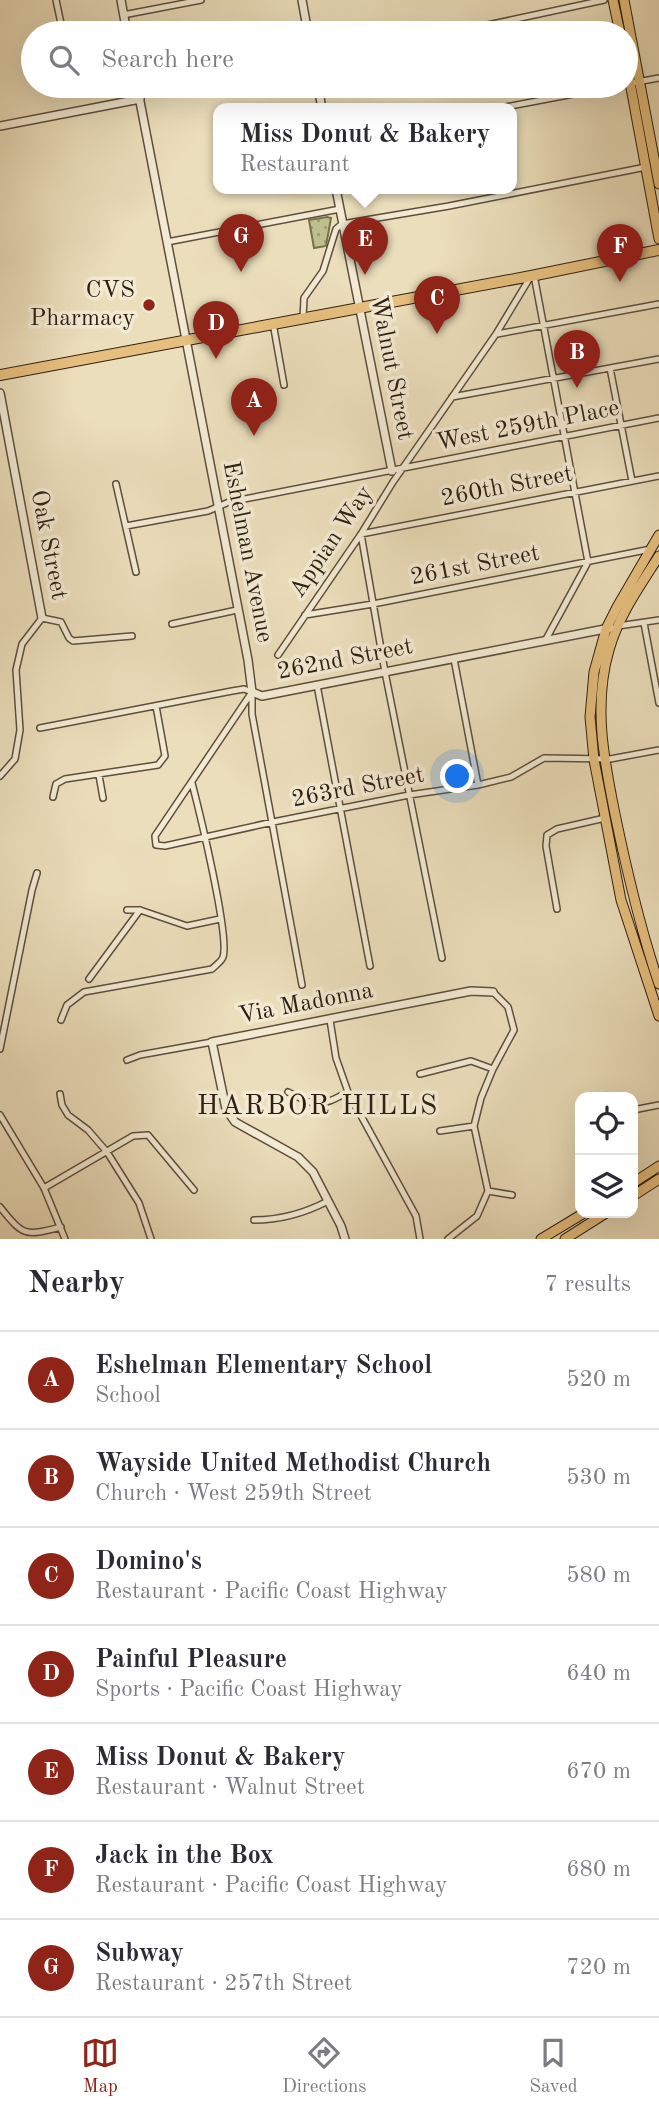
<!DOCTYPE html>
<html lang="en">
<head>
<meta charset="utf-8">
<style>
  :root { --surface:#fff; --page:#f2f2f3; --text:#2b2b33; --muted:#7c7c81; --line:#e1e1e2; --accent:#8f2418 }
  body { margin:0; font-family:"Old Standard TT",serif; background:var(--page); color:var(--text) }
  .controls { position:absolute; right:21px; bottom:21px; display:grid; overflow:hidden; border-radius:14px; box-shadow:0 7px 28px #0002 }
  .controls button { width:63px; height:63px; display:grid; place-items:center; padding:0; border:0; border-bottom:2px solid var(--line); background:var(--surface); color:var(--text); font:35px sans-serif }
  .you { position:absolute; left:458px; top:777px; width:24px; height:24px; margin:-18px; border:5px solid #fff; border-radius:50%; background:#1a73e8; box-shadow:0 0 0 10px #1a73e833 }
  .badge { display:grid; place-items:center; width:46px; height:46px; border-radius:50%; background:var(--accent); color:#fff; font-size:23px; font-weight:700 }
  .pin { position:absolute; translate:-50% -58px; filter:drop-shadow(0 2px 4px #0008) }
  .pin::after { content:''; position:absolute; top:37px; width:24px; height:21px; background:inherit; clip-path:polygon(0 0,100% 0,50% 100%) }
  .popup { position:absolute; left:213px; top:103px; width:304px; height:91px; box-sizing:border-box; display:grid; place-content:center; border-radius:14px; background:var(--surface); filter:drop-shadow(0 2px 5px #0005); font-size:23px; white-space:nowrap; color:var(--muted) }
  .popup b { font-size:26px; color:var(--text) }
  .popup::after { content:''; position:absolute; left:50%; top:100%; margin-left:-14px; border:14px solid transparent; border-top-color:var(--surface) }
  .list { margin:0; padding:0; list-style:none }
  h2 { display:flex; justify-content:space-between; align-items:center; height:91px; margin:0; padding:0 28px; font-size:30px }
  h2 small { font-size:23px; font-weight:400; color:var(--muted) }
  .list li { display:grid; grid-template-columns:46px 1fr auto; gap:21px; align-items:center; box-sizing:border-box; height:98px; padding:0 28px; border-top:2px solid var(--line) }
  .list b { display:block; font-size:26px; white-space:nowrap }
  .list p { margin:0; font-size:23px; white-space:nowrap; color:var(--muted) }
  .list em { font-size:23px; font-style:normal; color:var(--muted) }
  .icon { flex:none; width:38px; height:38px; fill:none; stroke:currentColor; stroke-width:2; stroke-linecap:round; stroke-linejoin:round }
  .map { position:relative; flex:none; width:659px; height:1239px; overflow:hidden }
  .search { position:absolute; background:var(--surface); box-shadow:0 7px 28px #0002; left:21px; right:21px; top:21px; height:77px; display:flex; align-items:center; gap:18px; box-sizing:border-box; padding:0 24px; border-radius:38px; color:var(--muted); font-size:26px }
  .sheet { height:777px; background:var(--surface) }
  nav { display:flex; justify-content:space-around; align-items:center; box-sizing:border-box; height:98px; border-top:2px solid var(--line); background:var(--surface); font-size:19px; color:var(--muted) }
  nav a { display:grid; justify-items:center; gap:4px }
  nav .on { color:var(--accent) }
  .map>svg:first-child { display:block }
  .park { fill:url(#park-dots); stroke:#76704e; stroke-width:2 }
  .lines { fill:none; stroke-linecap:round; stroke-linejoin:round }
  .minor-casing { stroke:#5e4f3c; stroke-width:8 }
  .tertiary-casing { stroke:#5e4f3c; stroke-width:10 }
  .primary-casing { stroke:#2f1f11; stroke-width:11 }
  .trunk-casing { stroke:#2f1f11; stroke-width:12 }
  .minor { stroke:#f2ead3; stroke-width:5 }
  .tertiary { stroke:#f2ead3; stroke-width:7 }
  .primary { stroke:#e6bf7e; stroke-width:9 }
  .trunk { stroke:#e6bf7e; stroke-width:10 }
  .poi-dot { fill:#8f2418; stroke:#f2ead3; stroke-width:2.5 }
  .labels { text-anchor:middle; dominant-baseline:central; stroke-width:7; stroke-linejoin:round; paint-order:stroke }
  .poi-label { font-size:24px; fill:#2f1f11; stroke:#f2ead3; text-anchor:end }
  .street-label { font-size:24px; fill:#2f1f11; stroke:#f2ead3 }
  .quarter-label { font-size:28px; letter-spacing:2px; fill:#2f1f11; stroke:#f2ead3 }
</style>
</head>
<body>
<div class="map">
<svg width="659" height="1239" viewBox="0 0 659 1239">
  <defs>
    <pattern id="park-dots" width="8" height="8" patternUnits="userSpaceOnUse" patternTransform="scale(1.75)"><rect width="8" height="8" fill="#bdc08c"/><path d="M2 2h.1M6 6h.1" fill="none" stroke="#9a9b71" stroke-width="1.8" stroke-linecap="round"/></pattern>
  </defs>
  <rect width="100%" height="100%" fill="#ebdebb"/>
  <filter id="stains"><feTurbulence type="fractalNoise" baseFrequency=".00286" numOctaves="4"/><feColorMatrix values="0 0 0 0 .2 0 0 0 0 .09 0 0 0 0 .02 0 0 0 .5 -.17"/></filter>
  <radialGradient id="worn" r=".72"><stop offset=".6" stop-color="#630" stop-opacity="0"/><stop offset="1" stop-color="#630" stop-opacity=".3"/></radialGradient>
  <path class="park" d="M 327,217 L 331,218 L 326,246 L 314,248 L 309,220 Z"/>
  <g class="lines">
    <defs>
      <path id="minor" d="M 56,0 L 63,33
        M 123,15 L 201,0
        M 407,33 L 483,26 L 604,0
        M 626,84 L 659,78
        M 471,109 L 475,109
        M 495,109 L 616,86
        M 167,242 L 340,209
        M 534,275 L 588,562 L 545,641
        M 303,318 L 304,298 L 323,271 L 336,229 L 342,224 L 449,206 L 646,167
        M 273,323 L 284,385
        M 497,334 L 659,304
        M 610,368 L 632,481
        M 452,397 L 659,359
        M 116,484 L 136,572
        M 126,526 L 208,511 L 229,502 L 659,418
        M 305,615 L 373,604 L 651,549
        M 644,623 L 659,703
        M 172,624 L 237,610
        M 618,626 L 659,620
        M 278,655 L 361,534 L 393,482 L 496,334 L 531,276
        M 454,659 L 478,785
        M 317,685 L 370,966
        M 252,692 L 155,836 L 156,845 L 165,846 L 273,822 L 409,795 L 478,785 L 511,777 L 544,758 L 610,759 L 659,750
        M 252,695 L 252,714 L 302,985
        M 40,728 L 232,691 L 244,689 L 252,692
        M 99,775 L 103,798
        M 0,776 L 15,759 L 20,730 L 16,670 L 22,644 L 42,618 L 61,622 L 69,638 L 73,641 L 132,636
        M 53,797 L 56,784 L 65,779 L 158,765 L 165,756 L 156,706
        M 557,909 L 546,846 L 547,835 L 557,829 L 605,818
        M 127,910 L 140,910 L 187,926 L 220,919
        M 442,958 L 385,672 L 361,534 L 659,476
        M 89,979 L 140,910
        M 61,1020 L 67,1005 L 84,992 L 212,969 C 216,965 222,961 223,957 C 230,937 199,810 192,783
        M 330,1020 L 336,1058 L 348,1092 L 416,1216 L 420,1239
        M 0,1049 L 32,890 L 37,873
        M 127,1060 L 140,1055 L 212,1042
        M 420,1074 L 471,1061 L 493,1069
        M 288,1092 C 317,1107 320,1107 348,1092
        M 60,1094 L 62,1105 L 68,1115 L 88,1130 L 107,1152 L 139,1203 L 151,1239
        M 607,1096 L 609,1097
        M 633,1110 L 659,1105
        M 0,1115 L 44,1188 L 65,1239
        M 440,1131 L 474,1126
        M 44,1188 L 133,1136 L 148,1135 L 194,1190
        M 488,1191 L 512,1195
        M 0,1207 C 24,1237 25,1236 61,1227
        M 254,1220 C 280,1220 305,1213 328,1201
        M 448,1239 L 477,1216 L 488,1191 L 474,1126 L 481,1098 L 493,1069 L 514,1030 L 508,1007 L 493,992"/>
      <path id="tertiary" d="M 121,0 L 127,33
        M 302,0 L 308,33
        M 137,86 L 248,660 L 252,692 L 262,696 L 610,628
        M 318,86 L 322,109
        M 0,126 L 140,99
        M 336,189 L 392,471
        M 0,393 L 42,618
        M 345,1239 L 341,1226 L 313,1172 L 298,1157 L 235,1122 L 226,1109 L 212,1042 L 471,991 L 493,992"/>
      <path id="primary" d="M 613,0 L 620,33
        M 624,0 L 659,184
        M 626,61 L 659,239
        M 659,535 L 617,607 L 606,629 L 594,672 L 590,717 L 594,760 L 621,900 L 659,1016
        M 659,556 C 640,586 619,615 609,650 C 593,705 604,760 615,814 C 627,872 640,928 659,984
        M 633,1183 L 659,1166
        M 633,1196 L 659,1179
        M 541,1239 L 584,1213
        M 565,1239 L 606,1213"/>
      <path id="trunk" d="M 0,375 L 531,276 L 659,250"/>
    </defs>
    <use href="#minor" class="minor-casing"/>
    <use href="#tertiary" class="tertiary-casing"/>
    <use href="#primary" class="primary-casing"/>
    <use href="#trunk" class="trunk-casing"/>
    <use href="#minor" class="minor"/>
    <use href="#tertiary" class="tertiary"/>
    <use href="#primary" class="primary"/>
    <use href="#trunk" class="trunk"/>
  </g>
  <circle class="poi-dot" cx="149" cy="305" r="7"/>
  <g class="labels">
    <g class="poi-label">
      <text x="135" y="291">CVS<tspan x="135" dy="28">Pharmacy</tspan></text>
    </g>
    <g class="street-label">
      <text transform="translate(391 368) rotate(79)">Walnut Street</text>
      <text transform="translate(528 426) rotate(-11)">West 259th Place</text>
      <text transform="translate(507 487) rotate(-11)">260th Street</text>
      <text transform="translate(332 542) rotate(-56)">Appian Way</text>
      <text transform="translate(48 545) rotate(79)">Oak Street</text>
      <text transform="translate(247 552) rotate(79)">Eshelman Avenue</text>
      <text transform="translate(475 566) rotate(-11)">261st Street</text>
      <text transform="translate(345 660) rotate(-11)">262nd Street</text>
      <text transform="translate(358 788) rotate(-11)">263rd Street</text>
      <text transform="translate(306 1004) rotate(-11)">Via Madonna</text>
    </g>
    <g class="quarter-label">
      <text x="318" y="1107">HARBOR HILLS</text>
    </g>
  </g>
  <rect width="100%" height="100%" filter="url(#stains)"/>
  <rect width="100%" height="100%" fill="url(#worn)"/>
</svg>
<div class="controls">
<button><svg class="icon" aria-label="locate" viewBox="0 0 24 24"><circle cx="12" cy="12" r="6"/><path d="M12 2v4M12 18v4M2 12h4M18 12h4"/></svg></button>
<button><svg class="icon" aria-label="layers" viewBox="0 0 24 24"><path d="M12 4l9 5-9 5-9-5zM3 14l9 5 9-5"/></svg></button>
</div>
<div class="you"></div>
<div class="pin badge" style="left:254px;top:436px">A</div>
<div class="pin badge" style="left:577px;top:388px">B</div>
<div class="pin badge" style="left:437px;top:334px">C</div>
<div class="pin badge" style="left:216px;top:359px">D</div>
<div class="pin badge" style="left:365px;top:275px">E</div>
<div class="popup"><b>Miss Donut &amp; Bakery</b>Restaurant</div>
<div class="pin badge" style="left:620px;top:282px">F</div>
<div class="pin badge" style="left:241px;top:272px">G</div>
<div class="search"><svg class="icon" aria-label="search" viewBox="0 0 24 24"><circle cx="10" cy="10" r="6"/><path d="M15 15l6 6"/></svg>Search here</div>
</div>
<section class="sheet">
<h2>Nearby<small>7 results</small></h2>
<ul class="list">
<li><span class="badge">A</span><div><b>Eshelman Elementary School</b><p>School</p></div><em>520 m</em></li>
<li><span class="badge">B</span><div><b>Wayside United Methodist Church</b><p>Church · West 259th Street</p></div><em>530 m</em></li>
<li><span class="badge">C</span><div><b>Domino's</b><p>Restaurant · Pacific Coast Highway</p></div><em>580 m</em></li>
<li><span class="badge">D</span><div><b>Painful Pleasure</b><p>Sports · Pacific Coast Highway</p></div><em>640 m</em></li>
<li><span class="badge">E</span><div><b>Miss Donut &amp; Bakery</b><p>Restaurant · Walnut Street</p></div><em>670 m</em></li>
<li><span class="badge">F</span><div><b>Jack in the Box</b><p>Restaurant · Pacific Coast Highway</p></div><em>680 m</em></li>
<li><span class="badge">G</span><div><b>Subway</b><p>Restaurant · 257th Street</p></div><em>720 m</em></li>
</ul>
</section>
<nav>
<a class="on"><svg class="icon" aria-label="map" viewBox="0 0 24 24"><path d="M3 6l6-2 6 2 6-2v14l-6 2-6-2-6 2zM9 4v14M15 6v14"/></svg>Map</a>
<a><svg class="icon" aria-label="directions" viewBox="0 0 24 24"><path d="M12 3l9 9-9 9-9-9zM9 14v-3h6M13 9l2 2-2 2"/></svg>Directions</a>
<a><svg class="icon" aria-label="saved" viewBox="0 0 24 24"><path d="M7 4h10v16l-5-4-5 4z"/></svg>Saved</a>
</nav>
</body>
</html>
